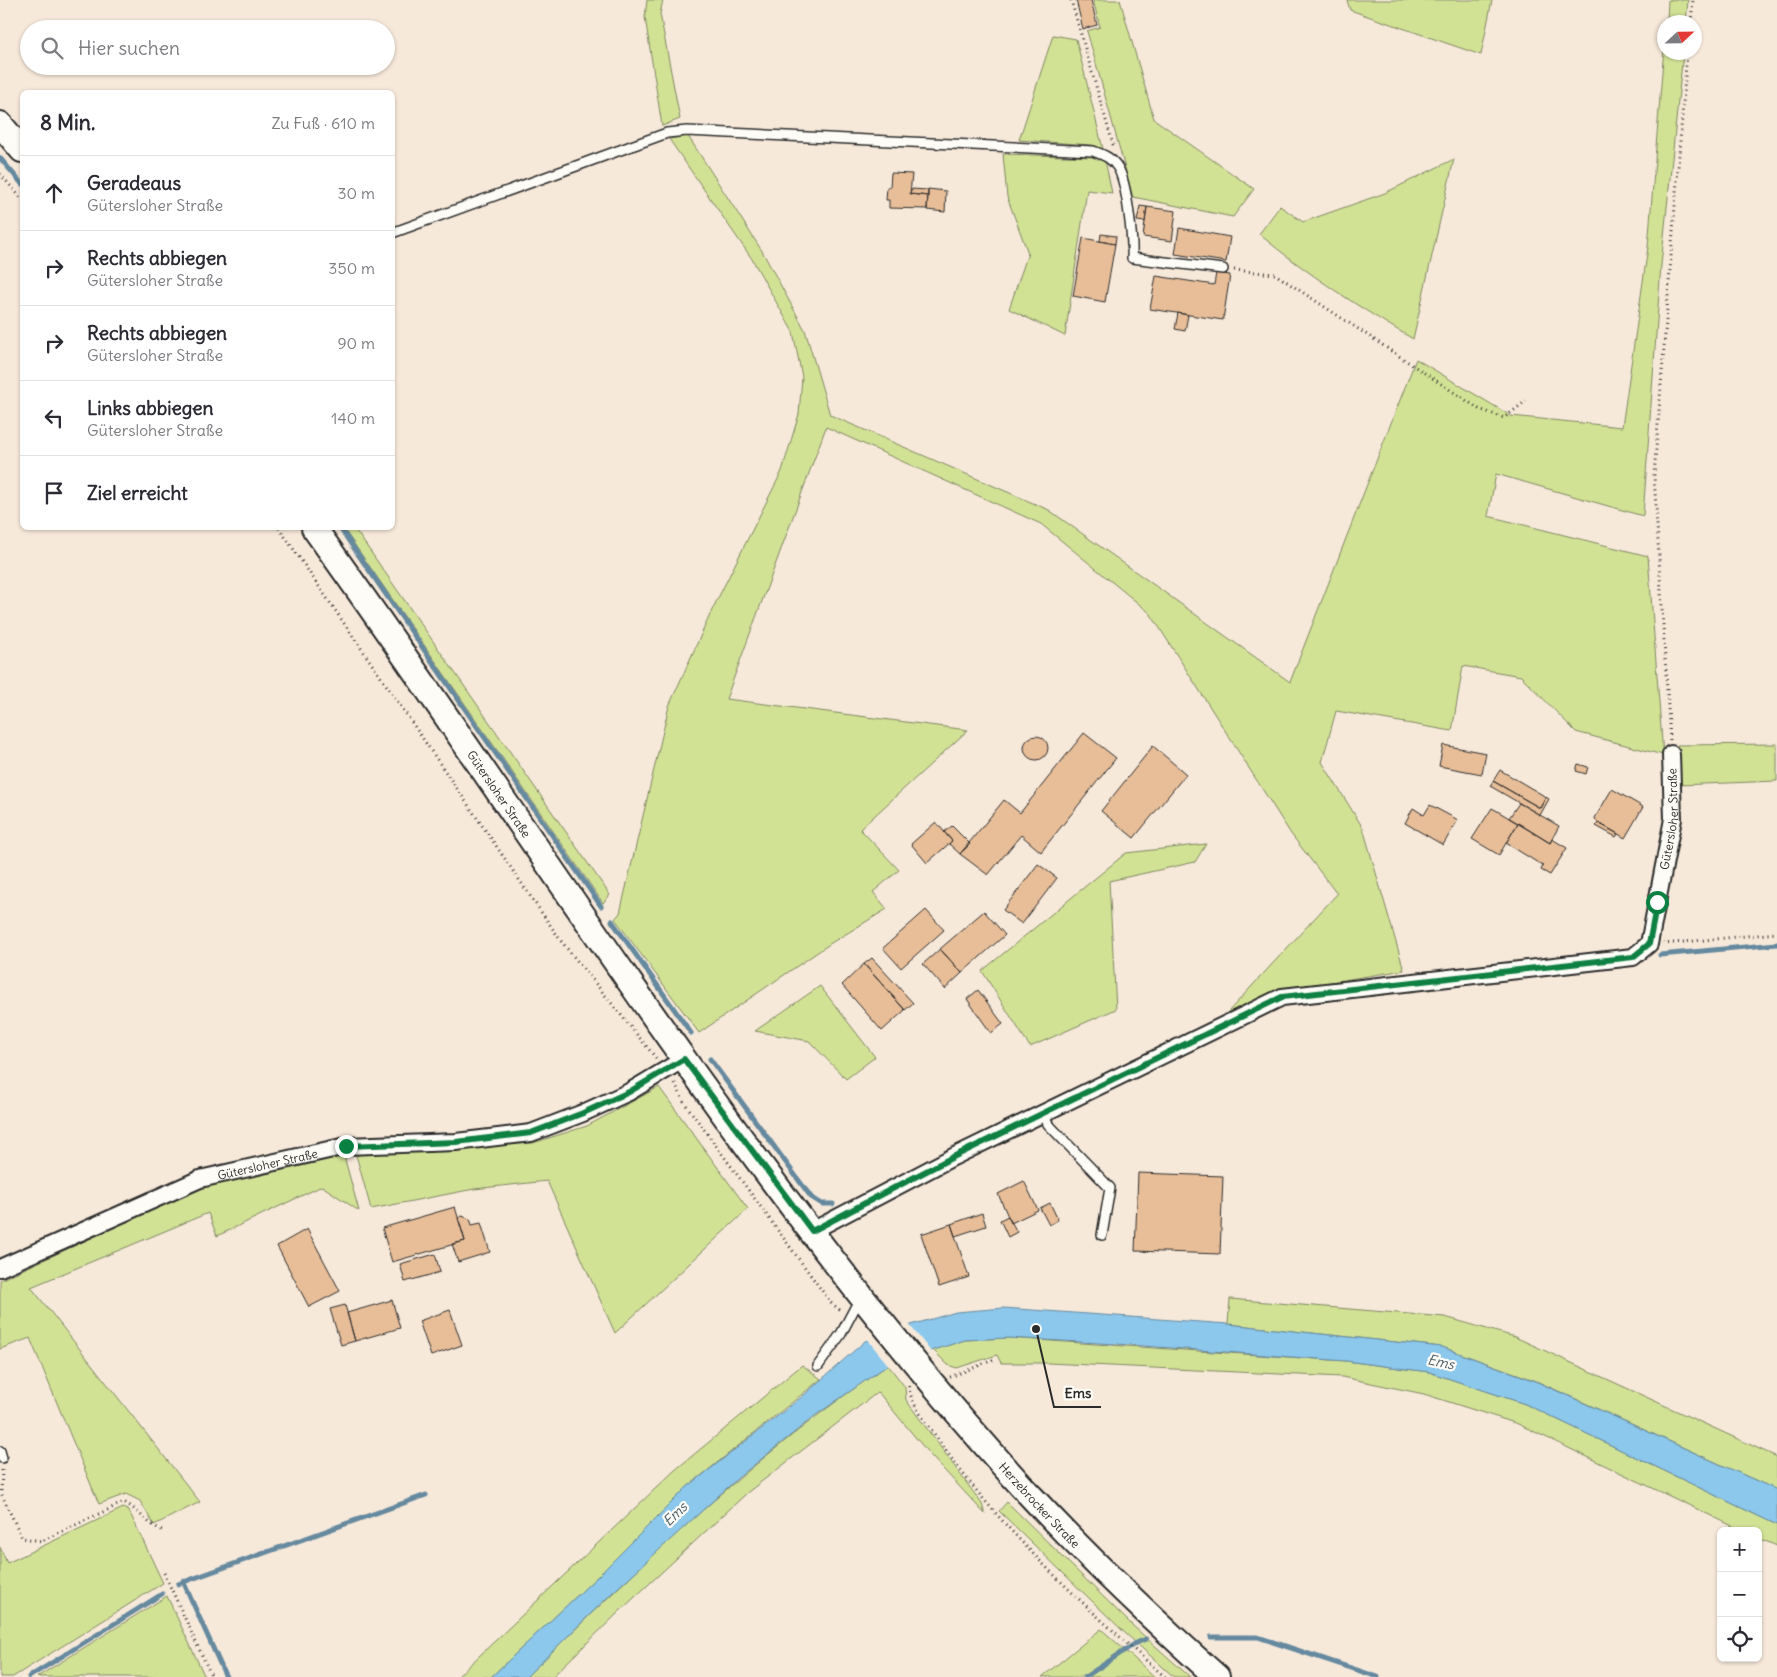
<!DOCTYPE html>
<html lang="de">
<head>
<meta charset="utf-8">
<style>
  :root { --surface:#fff; --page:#f7f7f7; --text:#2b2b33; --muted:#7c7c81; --line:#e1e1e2 }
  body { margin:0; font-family:Delius,sans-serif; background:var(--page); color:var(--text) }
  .controls { position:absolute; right:15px; bottom:15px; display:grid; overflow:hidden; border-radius:8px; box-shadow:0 1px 4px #0004 }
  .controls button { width:45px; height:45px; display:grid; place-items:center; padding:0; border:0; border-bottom:1px solid var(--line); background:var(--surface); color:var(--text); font:25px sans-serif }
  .compass { position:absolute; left:1657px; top:15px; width:45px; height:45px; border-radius:50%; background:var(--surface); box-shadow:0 1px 4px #0004; rotate:68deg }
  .stop { position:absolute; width:15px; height:15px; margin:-11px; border:4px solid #0b8043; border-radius:50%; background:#fff }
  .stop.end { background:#0b8043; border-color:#fff; box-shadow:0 1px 5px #0008 }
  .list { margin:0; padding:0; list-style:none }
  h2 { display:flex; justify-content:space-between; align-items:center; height:65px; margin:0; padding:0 20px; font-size:21px }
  h2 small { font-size:16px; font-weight:400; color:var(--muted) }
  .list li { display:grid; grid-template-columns:32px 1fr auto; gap:15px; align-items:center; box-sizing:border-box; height:75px; padding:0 20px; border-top:1px solid var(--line) }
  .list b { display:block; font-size:19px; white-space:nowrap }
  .list p { margin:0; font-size:16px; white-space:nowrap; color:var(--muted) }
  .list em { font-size:16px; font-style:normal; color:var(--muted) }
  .icon { flex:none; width:28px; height:28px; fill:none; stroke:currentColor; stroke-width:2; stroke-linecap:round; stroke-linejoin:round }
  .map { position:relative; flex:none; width:1777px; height:1677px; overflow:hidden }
  .search { position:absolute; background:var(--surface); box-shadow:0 1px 4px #0004; left:20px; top:20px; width:375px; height:55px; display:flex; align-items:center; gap:12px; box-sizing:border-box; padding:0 18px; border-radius:28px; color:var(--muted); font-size:19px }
  .panel { position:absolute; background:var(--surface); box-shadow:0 1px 4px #0004; left:20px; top:90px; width:375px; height:440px; border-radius:8px }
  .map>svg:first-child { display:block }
  .green { fill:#d2e295; stroke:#7e8660 }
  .water { fill:#8cc8ec; stroke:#65899f }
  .pier { fill:#f7e9da }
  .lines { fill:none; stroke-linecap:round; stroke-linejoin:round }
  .stream { stroke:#65899f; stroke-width:5 }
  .building { fill:#e8be98; stroke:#2b2b2b }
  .service-casing { stroke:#2b2b2b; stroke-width:12 }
  .minor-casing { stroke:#2b2b2b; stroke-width:20 }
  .secondary-casing { stroke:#2b2b2b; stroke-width:28 }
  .path { stroke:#2b2b2b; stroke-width:3; stroke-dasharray:1 4; stroke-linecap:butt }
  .service { stroke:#fdfcf7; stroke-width:9 }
  .minor { stroke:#fdfcf7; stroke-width:16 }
  .secondary { stroke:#fdfcf7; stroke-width:24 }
  .route { stroke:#0b8043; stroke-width:6 }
  .labels { text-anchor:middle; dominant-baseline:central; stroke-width:4.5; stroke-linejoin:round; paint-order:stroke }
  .street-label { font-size:12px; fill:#2b2b2b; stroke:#fdfcf7 }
  .water-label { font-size:14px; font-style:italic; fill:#485a65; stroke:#fdfcf7 }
  .leader { fill:none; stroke:#2b2b2b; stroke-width:2 }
  .callout-dot { fill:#2b2b2b; stroke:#fdfcf7; stroke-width:2 }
  .callout-label { font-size:14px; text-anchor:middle; font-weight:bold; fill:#2b2b2b; stroke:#fdfcf7; stroke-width:4.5; stroke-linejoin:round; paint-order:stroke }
</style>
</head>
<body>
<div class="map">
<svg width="1777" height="1677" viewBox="0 0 1777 1677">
  <rect width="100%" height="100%" fill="#f7e9da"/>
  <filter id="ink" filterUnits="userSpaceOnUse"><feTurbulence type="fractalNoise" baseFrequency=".02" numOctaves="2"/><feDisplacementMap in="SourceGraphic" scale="10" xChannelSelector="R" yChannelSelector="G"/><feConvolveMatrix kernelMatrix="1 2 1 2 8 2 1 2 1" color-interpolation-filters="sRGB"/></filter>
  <g filter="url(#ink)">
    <path class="green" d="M 647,0 L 663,0 L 660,14 L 680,119 L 662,126 L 645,17 Z
      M 1093,0 L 1120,0 L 1154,119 L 1254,189 L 1233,217 L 1133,197 L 1087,31 L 1100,27 Z
      M 1347,0 L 1492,0 L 1481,55 L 1350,10 Z
      M 1668,0 L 1688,0 L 1686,22 L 1667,22 Z
      M 1053,35 L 1076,39 L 1103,149 L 1092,145 L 1019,140 Z
      M 1664,47 L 1664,52 L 1683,53 L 1661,265 L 1643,516 L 1496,474 L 1488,516 L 1648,556 L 1663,755 L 1576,732 L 1521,676 L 1463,666 L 1452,731 L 1336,711 L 1322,762 L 1363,828 L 1404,970 L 1277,991 L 1227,1013 L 1337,894 L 1291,834 L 1150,613 L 1041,524 L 826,427 L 726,699 L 968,730 L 860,829 L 899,870 L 873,892 L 887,909 L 831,943 L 699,1033 L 615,919 L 620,913 L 669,706 L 713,608 L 782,471 L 799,414 L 802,377 L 793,332 L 752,259 L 669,139 L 688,136 L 762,251 L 805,330 L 830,415 L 1049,510 L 1290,682 L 1416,359 L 1511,416 L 1622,427 L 1648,247 Z
      M 1003,154 L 1094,157 L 1105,160 L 1112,193 L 1087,190 L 1065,336 L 1009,309 L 1028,253 L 1007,197 Z
      M 1454,159 L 1413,339 C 1360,308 1307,274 1259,234 L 1280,206 L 1303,222 L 1385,193 Z
      M 343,528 L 354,528 L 610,895 L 603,903 Z
      M 1777,744 L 1777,781 L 1678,785 L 1677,745 Z
      M 1206,844 L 1195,862 L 1109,881 L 1116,1009 L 1030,1047 L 982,971 L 1126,853 Z
      M 820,986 L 875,1057 L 846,1079 L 809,1041 L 755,1031 Z
      M 659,1087 L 748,1209 L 615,1333 L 547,1181 L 474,1189 L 371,1209 L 356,1155 L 533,1143 L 587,1126 Z
      M 344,1156 L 359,1211 L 322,1186 L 217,1236 L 208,1213 L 31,1287 L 200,1502 L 154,1525 L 140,1501 L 126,1494 L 99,1504 L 30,1338 L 0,1349 L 0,1280 L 200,1188 Z
      M 1230,1299 L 1445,1317 L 1515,1337 L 1777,1457 L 1777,1490 L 1534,1380 L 1442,1347 L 1228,1324 Z
      M 1007,1338 L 1346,1361 L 1429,1372 L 1525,1404 L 1777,1525 L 1777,1546 L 1758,1538 L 1758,1531 L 1743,1531 L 1518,1424 L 1424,1394 L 1342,1377 L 1048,1363 L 1001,1363 L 997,1355 L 957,1368 L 948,1365 L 933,1350 L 965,1340 Z
      M 802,1365 L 821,1379 L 686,1488 L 599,1575 L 491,1677 L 457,1677 L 674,1471 Z
      M 888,1365 L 905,1387 L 906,1400 L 982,1504 L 985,1514 L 930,1455 L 878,1392 L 748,1492 L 620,1611 L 552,1677 L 526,1677 C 641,1565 754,1455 888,1365 Z
      M 1007,1502 L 1133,1626 L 1190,1677 L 1174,1677 L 1125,1633 L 999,1511 Z
      M 123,1508 L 129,1511 L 163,1583 L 13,1677 L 0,1677 L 0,1547 L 7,1563 Z
      M 167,1596 L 205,1677 L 37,1677 Z
      M 1101,1629 L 1155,1677 L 1042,1677 Z"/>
    <path class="water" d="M 1004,1308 L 1228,1324 L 1442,1347 L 1533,1380 L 1777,1490 L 1777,1525 L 1525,1404 L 1429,1372 L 1346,1361 L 1117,1344 L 1007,1338 L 965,1340 L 888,1365 L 816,1415 L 739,1477 L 611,1594 L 526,1677 L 491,1677 L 599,1575 L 686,1488 L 803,1396 L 865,1341 L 911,1325 L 956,1312 Z"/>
    <path class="pier" d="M 908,1323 L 932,1353 L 890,1367 L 866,1338 Z"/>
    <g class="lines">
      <path class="stream" d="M 0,158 L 22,184
        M 340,528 L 601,906
        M 612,921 L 691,1033
        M 1660,955 L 1777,944
        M 710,1059 L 811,1197 L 822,1204 L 833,1204
        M 183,1581 L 226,1677
        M 178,1584 L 426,1495
        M 1211,1637 L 1258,1637 L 1378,1677
        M 29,1677 L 162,1594
        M 1085,1677 L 1136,1643 L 1146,1639"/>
    </g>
    <path class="building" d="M 1076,0 L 1091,0 L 1097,25 L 1083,29 Z
      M 891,173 L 912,174 L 910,194 L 928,196 L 927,209 L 889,208 L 889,200 L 886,200 L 887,187 L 890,187 Z
      M 911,189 L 928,190 L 928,196 L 910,194 Z
      M 928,189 L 946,191 L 945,212 L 927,210 Z
      M 1140,206 L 1147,207 L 1145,222 L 1137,221 Z
      M 1147,207 L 1176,211 L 1172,241 L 1143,237 Z
      M 1179,228 L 1230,237 L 1226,262 L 1175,254 Z
      M 1101,234 L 1116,236 L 1115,244 L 1100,241 Z
      M 1083,238 L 1115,244 L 1105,302 L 1073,296 Z
      M 1216,273 L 1230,275 L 1223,320 L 1150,309 L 1156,276 L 1214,285 Z
      M 1178,313 L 1188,315 L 1185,331 L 1175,329 Z
      M 1084,733 L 1116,758 L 1041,852 L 1021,835 L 988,875 L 960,854 L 1004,800 L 1020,813 Z
      M1024 748a12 12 0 1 1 24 0a12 12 0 1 1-24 0Z
      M 1443,745 L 1486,753 L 1482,774 L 1439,766 Z
      M 1153,746 L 1186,774 L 1134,838 L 1101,811 Z
      M 1578,764 L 1588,767 L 1586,774 L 1576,771 Z
      M 1500,770 L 1546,797 L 1540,808 L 1493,781 Z
      M 1493,781 L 1540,808 L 1546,797 L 1549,799 L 1540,815 L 1490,786 Z
      M 1612,789 L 1643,807 L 1625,838 L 1596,821 L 1595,818 Z
      M 1519,803 L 1559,826 L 1550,843 L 1509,818 Z
      M 1430,805 L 1458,820 L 1443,845 L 1405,823 L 1413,808 L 1424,815 Z
      M 1492,808 L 1518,823 L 1499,855 L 1472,839 Z
      M 936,822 L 952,841 L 927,863 L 911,844 Z
      M 1518,823 L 1550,843 L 1552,839 L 1567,848 L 1550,875 L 1541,870 L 1543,866 L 1506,843 Z
      M 1598,823 L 1618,834 L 1616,837 L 1596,826 Z
      M 952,826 L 970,844 L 960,854 L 949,844 L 952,841 L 944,832 Z
      M 1038,864 L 1057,878 L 1022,924 L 1003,910 Z
      M 926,910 L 944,930 L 901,968 L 883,948 Z
      M 984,911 L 1005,935 L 962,973 L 940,949 Z
      M 940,949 L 962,973 L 945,989 L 923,964 Z
      M 872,958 L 913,1003 L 905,1010 L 864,964 Z
      M 864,964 L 905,1010 L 882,1031 L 842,985 Z
      M 978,990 L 1003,1024 L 991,1033 L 967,999 Z
      M 1138,1173 L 1223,1176 L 1220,1254 L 1135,1251 Z
      M 1024,1181 L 1038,1210 L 1011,1223 L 998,1194 Z
      M 1050,1203 L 1058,1220 L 1049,1225 L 1040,1208 Z
      M 455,1207 L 465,1241 L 392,1262 L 382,1228 Z
      M 982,1213 L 986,1226 L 955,1236 L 951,1224 Z
      M 462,1216 L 470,1219 L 472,1225 L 481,1223 L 490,1252 L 458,1262 L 452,1244 L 465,1241 L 458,1218 Z
      M 1008,1216 L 1017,1232 L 1008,1237 L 1000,1220 Z
      M 951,1224 L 969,1277 L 939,1287 L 921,1234 Z
      M 307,1229 L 340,1291 L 309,1307 L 277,1246 Z
      M 435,1254 L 440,1272 L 405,1282 L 400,1264 Z
      M 392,1300 L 400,1328 L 355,1341 L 347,1313 Z
      M 345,1305 L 355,1341 L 341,1345 L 330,1309 Z
      M 450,1310 L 462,1345 L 431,1356 L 419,1321 Z"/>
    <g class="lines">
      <defs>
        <path id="service" d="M 392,233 L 667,133 L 687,131 L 1093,151 C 1104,155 1112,158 1118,168 C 1127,183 1133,240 1132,258 L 1223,269
          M 1044,1114 L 1048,1124 L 1110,1188 L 1102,1235
          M 818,1366 L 841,1334 L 860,1298
          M 0,1451 L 2,1458"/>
        <g id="minor">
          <path id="s1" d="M 812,1231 L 953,1157 L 1282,997 L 1633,957 L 1649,944 L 1673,819 L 1671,754"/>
          <path id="s2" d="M 0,1268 L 200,1179 L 346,1146 L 456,1142 L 531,1133 L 583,1113 L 629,1092 L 684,1059"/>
        </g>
        <g id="secondary">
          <path d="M 0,124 L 22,150"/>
          <path id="s3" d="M 314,528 C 547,852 757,1196 1027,1492 C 1087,1557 1151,1618 1217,1677"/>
        </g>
      </defs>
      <use href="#service" class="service-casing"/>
      <use href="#minor" class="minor-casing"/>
      <use href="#secondary" class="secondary-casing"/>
      <path class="path" d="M 1071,0 L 1114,148
        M 1691,22 L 1693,0
        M 0,174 L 22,199
        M 1234,270 L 1275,274 L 1479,409 L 1504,418 L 1526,401
        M 279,528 L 561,941 L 656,1058
        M 1670,740 L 1654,475 L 1687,52
        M 1663,944 L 1777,933
        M 675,1083 L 684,1102 L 831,1303 L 840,1310
        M 950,1377 L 996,1359
        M 909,1386 C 910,1403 923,1417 933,1432 C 995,1525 1081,1603 1165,1677
        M 2,1470 L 1,1493 L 22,1538 L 42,1541 L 124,1502 C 140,1511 145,1523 162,1530
        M 164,1573 L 212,1677"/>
      <use href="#service" class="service"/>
      <use href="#minor" class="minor"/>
      <use href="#secondary" class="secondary"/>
    </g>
  </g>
  <g class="lines" filter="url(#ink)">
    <path class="route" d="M 346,1146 L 456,1142 L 531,1133 L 583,1113 L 629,1092 L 684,1059 L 812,1231 L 953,1157 L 1282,997 L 1633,957 L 1649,944 L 1657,902"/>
  </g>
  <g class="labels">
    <g class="street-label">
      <text stroke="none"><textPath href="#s3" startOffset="324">Gütersloher Straße</textPath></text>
      <text stroke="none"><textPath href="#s1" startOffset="1026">Gütersloher Straße</textPath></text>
      <text stroke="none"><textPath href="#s2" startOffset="288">Gütersloher Straße</textPath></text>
      <text stroke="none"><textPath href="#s3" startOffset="1218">Herzebrocker Straße</textPath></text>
    </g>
    <g class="water-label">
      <text transform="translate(1441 1362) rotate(12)">Ems</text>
      <text transform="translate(675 1514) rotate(-44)">Ems</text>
    </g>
  </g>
  <path class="leader" d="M1036 1329L1054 1407H1101"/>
  <circle class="callout-dot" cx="1036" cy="1329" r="5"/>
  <g class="callout-label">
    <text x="1078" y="1398">Ems</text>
  </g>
</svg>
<div class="controls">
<button>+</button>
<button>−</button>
<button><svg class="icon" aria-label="locate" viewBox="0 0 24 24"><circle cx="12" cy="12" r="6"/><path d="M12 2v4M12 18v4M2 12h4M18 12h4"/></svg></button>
</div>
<svg class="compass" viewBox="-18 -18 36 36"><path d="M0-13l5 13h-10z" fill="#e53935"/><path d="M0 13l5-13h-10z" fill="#7c7c81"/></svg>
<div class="stop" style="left:1657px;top:902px"></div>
<div class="stop end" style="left:346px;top:1146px"></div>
<div class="search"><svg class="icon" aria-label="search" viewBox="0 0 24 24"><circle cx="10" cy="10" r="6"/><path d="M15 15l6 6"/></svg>Hier suchen</div>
<section class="panel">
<h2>8 Min.<small>Zu Fuß · 610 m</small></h2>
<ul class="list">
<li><svg class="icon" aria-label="ahead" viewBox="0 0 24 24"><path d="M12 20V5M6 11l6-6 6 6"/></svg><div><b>Geradeaus</b><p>Gütersloher Straße</p></div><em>30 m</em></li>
<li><svg class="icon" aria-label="right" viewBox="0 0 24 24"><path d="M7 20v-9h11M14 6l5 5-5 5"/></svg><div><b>Rechts abbiegen</b><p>Gütersloher Straße</p></div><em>350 m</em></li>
<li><svg class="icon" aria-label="right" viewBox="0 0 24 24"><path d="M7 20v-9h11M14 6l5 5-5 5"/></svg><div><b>Rechts abbiegen</b><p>Gütersloher Straße</p></div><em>90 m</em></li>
<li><svg class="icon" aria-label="left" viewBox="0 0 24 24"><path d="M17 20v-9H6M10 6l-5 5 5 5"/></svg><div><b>Links abbiegen</b><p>Gütersloher Straße</p></div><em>140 m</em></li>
<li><svg class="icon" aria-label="arrive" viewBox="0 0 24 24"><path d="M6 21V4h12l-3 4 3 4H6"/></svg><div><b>Ziel erreicht</b></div></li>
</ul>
</section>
</div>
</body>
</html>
